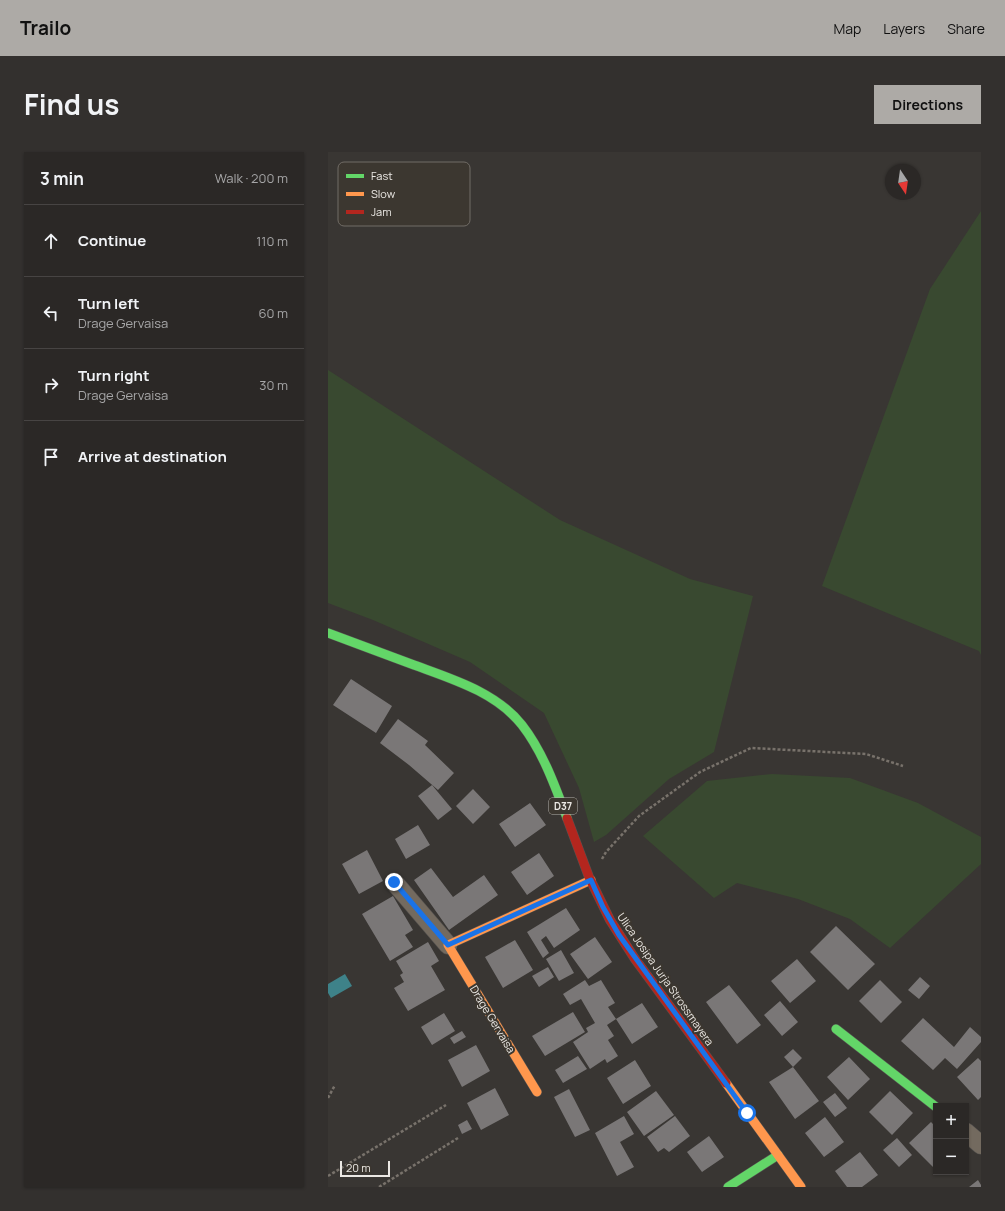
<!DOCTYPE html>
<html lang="en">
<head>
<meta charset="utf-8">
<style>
  :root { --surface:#2b2826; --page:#33302e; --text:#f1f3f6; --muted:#a6a6a7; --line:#474443; --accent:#adaaa6 }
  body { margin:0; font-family:Manrope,sans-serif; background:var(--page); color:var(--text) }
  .controls { position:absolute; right:12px; bottom:12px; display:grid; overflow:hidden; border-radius:0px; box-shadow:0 1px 3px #0004 }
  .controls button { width:36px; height:36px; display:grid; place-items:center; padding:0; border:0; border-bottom:1px solid var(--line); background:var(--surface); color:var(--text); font:20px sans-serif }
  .compass { position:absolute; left:557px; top:12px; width:36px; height:36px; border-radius:50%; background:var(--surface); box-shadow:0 1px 3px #0004; rotate:167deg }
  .scale { position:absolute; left:12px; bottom:10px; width:50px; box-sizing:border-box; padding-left:4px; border:2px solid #ebe8e4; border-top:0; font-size:11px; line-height:14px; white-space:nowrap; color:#ebe8e4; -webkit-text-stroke:3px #3c3730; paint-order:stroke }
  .stop { position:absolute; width:12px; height:12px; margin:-9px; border:3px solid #1a73e8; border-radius:50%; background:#fff }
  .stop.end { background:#1a73e8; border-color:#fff; box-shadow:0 1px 4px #0008 }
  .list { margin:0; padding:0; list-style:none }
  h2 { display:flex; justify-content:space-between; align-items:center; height:52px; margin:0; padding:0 16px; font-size:17px }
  h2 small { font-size:13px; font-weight:400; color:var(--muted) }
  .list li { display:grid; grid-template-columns:26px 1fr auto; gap:12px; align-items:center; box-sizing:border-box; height:72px; padding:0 16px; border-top:1px solid var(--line) }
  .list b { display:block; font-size:15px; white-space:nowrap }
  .list p { margin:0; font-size:13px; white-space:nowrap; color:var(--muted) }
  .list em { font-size:13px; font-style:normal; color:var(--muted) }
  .icon { flex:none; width:22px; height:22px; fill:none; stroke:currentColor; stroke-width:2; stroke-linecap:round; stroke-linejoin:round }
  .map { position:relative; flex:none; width:653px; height:1035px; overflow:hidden; border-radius:0px }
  header { display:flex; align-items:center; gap:24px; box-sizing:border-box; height:56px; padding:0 20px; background:var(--accent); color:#111 }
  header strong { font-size:19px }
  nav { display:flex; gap:22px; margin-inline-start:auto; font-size:14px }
  .intro { display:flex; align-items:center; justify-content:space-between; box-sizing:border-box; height:96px; padding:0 24px }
  h1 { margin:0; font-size:28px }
  .button { padding:10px 18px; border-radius:0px; background:var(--accent); color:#111; font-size:14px; font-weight:700 }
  main { display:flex; gap:24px; padding:0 24px }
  aside { flex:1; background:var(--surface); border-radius:0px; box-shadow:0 1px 3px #0004 }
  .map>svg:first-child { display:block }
  .green { fill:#394930 }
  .water { fill:#3e8289 }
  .building { fill:#7a7777 }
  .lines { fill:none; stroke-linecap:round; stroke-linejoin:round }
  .street-casing { stroke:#555250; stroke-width:19 }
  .fast-casing { stroke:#555250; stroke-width:10 }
  .slow-casing { stroke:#555250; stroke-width:10 }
  .jam-casing { stroke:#555250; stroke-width:10 }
  .path { stroke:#78726b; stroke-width:2.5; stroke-dasharray:3 2; stroke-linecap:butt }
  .street { stroke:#736a5f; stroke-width:18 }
  .fast { stroke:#63d668; stroke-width:9 }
  .slow { stroke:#ff974d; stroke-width:9 }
  .jam { stroke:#b3261e; stroke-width:9 }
  .route { stroke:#1a73e8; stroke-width:5 }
  .labels { text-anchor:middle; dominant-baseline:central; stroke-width:4; stroke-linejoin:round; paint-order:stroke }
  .shield { fill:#3c3730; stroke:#b6b3ae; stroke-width:1 }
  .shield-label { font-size:10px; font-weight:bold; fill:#ebe8e4 }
  .street-label { font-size:11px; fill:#ebe8e4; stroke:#3c3730 }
  .key { fill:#3c3730; stroke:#716c66; stroke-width:1 }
  .key-label { font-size:11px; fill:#ebe8e4 }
</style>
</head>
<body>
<header>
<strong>Trailo</strong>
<nav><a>Map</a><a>Layers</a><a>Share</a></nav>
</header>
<div class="intro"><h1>Find us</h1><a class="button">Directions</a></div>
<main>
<aside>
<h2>3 min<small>Walk · 200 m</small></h2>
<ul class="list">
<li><svg class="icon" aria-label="ahead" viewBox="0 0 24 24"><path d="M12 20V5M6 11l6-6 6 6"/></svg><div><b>Continue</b></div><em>110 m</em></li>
<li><svg class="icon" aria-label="left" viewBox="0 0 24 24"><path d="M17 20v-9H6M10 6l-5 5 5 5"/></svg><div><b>Turn left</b><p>Drage Gervaisa</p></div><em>60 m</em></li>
<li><svg class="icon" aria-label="right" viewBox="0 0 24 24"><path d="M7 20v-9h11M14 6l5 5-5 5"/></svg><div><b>Turn right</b><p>Drage Gervaisa</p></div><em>30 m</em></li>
<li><svg class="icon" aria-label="arrive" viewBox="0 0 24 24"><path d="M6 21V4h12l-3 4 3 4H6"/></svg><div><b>Arrive at destination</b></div></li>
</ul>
</aside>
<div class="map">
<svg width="653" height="1035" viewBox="0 0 653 1035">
  <rect width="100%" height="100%" fill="#393633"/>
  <path class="green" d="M 653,59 L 653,503 L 651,499 L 494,434 L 602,137 Z
    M 0,218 L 232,368 L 362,427 L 425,444 L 386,600 L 341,627 L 278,683 L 266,690 L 251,636 L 216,561 L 142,510 L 45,468 L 0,451 Z
    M 444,622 L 522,626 L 590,651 L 653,685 L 653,712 L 562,796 L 522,767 L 470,747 L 409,731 L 386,746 L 315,684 L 379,629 Z"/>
  <path class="water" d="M 17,822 L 24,834 L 3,846 L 0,841 L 0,832 Z"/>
  <path class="building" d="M 23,527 L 64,554 L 48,581 L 5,553 Z
    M 70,567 L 100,589 L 97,593 L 126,621 L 110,638 L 81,613 L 52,591 Z
    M 104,633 L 124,657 L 110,668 L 90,644 Z
    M 145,637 L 162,655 L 145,672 L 128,654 Z
    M 202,651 L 218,673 L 187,695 L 171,672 Z
    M 90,673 L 102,693 L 78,707 L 67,687 Z
    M 39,698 L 55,729 L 31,742 L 14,712 Z
    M 211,701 L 226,724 L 199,743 L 183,720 Z
    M 103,716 L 125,745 L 156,723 L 170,743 L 121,778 L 86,728 Z
    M 65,744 L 85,778 L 77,783 L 85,795 L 62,809 L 34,762 Z
    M 238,756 L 252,778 L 226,796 L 218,784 L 213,788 L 221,801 L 215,806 L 199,780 Z
    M 508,774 L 547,812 L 520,838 L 482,800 Z
    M 267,785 L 284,810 L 260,827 L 242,802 Z
    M 187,788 L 205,818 L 175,836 L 157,805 Z
    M 100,790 L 111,809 L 103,814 L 117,838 L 80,859 L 66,836 L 76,830 L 72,823 L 75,821 L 68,809 Z
    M 233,798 L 246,821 L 231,829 L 218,807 Z
    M 469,807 L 488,829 L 462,851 L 443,829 Z
    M 220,815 L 226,825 L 211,835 L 204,824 Z
    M 592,825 L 602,834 L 591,847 L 580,838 Z
    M 257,828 L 261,834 L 273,828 L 287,851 L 280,855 L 288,867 L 279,873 L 286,884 L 280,888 L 290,904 L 279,911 L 277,907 L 262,917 L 245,890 L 260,880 L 258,876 L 267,871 L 253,847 L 242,853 L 235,842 Z
    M 552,828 L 574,850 L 553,871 L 531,849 Z
    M 401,833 L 433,873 L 409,892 L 378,850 Z
    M 452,849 L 470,870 L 454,884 L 436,863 Z
    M 314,851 L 330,875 L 304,892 L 288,867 Z
    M 245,860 L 257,880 L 217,904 L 204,884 Z
    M 116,861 L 127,879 L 104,893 L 93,875 Z
    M 595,866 L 626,895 L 642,875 L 653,885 L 653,890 L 629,917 L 617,906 L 605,918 L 573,889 Z
    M 134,879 L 138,885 L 126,892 L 122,886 Z
    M 148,893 L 162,919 L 134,935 L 120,908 Z
    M 465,897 L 474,906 L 465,915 L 491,949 L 467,967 L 441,930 L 465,915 L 456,905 Z
    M 250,904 L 259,917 L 235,931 L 227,918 Z
    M 521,905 L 542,927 L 520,948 L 499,925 Z
    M 650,906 L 653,909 L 653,945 L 650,948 L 629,925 Z
    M 307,908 L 323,934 L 295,952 L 279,926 Z
    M 167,936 L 181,963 L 153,978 L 139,951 Z
    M 241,937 L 262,978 L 247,985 L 226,945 Z
    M 328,939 L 346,963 L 316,984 L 299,960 Z
    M 562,939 L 585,961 L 564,983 L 541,960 Z
    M 507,941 L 519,956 L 507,965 L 495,950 Z
    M 296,964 L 306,982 L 292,990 L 306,1015 L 289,1024 L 267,981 Z
    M 347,964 L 362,984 L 341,1000 L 336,996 L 330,1000 L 319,985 Z
    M 497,965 L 516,990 L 496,1005 L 477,981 Z
    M 139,968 L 144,977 L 134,982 L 130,973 Z
    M 603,970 L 608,975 L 608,1018 L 581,991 Z
    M 381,984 L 396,1005 L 374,1020 L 359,1000 Z
    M 569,986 L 584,1003 L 571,1015 L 555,998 Z
    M 532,1000 L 550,1023 L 534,1035 L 519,1035 L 507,1019 Z
    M 650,1028 L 653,1033 L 653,1035 L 641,1035 Z"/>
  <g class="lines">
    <defs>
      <path id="street" d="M 66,730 L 120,793
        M 638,980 L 653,993"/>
      <path id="fast" d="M 0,481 C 29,492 57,502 86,513 C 124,527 168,540 194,573 C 215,600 227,634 239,666
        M 508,877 L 608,955
        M 400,1035 L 450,1003"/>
      <path id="slow" d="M 398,931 L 473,1035
        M 209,940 L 120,793 L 263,728"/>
      <path id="jam" d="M 239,666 L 261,725 L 282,768 L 307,807 L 398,931"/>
    </defs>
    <use href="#street" class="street-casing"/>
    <use href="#fast" class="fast-casing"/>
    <use href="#slow" class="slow-casing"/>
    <use href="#jam" class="jam-casing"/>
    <path class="path" d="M 274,707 L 278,700 L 311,664 L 372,620 L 423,596 L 538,602 L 575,614
      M 0,946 L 7,933
      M 0,1024 L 118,953
      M 51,1035 L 130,986"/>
    <use href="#street" class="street"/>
    <use href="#fast" class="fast"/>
    <use href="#slow" class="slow"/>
    <use href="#jam" class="jam"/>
  </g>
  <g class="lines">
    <path class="route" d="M 66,730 L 120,793 L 263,728 L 275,755 L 291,783 L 419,961"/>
  </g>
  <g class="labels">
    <rect class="shield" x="221" y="646" width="28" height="16" rx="3"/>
    <g class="shield-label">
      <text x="235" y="654">D37</text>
    </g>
    <g class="street-label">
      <text transform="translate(338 827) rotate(55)">Ulica Josipa Jurja Strossmayera</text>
      <text transform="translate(165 867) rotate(59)">Drage Gervaisa</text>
    </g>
  </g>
  <rect x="10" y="10" width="132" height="64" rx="6" class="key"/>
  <rect x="18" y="22" width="18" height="4" fill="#63d668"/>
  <rect x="18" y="40" width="18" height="4" fill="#ff974d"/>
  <rect x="18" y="58" width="18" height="4" fill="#b3261e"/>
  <g class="key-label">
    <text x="43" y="28">Fast</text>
    <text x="43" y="46">Slow</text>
    <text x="43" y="64">Jam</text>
  </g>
</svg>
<div class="controls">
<button>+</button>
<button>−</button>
</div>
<svg class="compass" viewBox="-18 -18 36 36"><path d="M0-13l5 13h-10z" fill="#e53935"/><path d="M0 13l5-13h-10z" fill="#a6a6a7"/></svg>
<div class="scale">20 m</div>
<div class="stop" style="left:419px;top:961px"></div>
<div class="stop end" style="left:66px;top:730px"></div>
</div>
</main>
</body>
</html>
